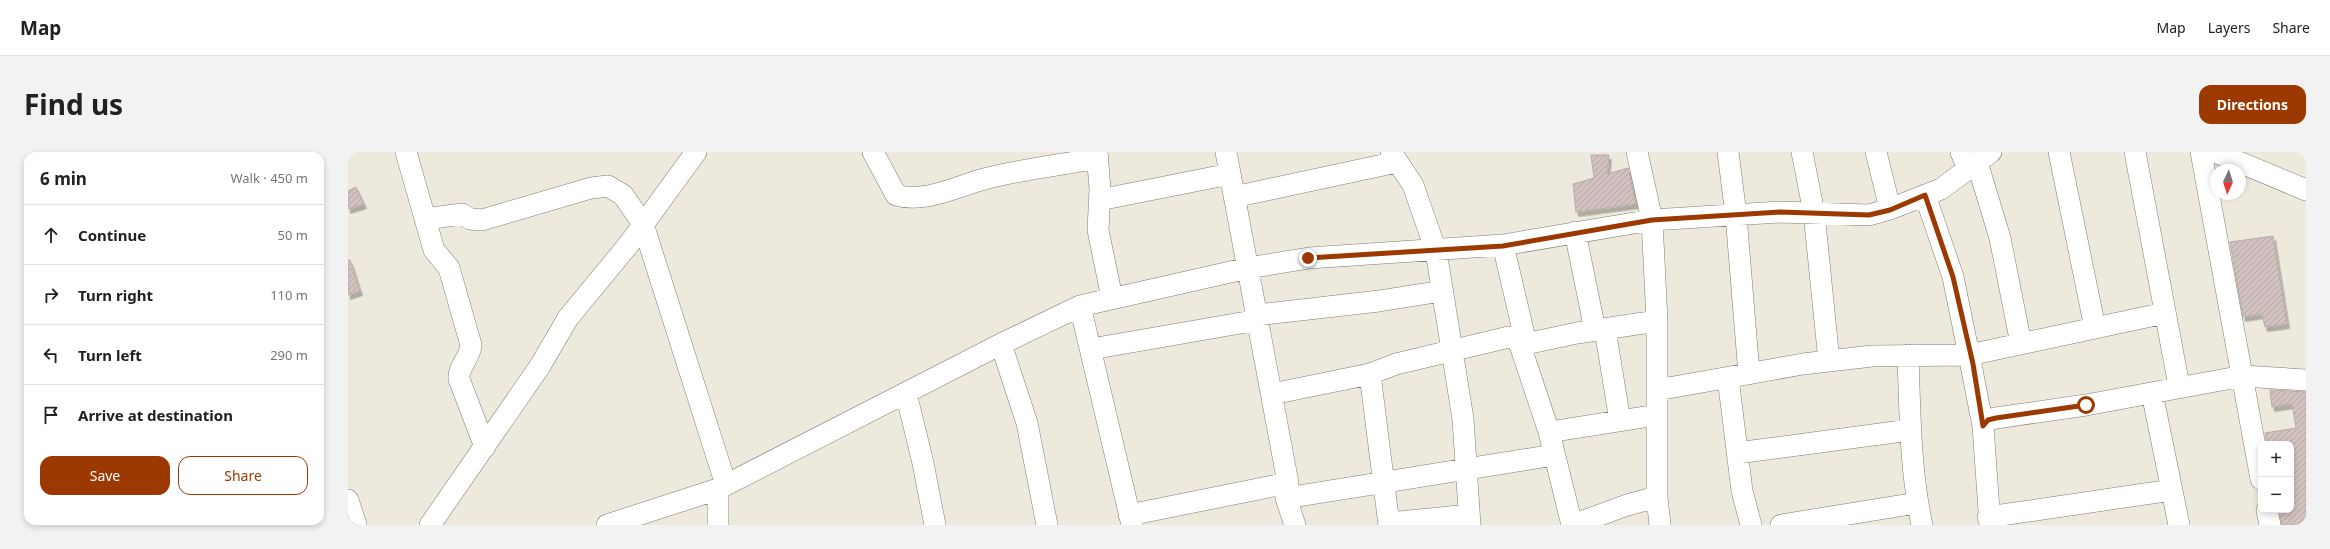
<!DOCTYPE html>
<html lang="en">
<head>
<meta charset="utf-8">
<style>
  :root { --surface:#fff; --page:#f2f2f2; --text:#202124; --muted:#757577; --line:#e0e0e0; --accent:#9c3900 }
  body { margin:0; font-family:"Noto Sans",sans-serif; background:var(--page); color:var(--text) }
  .controls { position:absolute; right:12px; bottom:12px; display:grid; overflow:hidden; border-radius:8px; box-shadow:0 2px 6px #0003 }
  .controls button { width:36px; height:36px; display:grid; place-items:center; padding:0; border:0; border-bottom:1px solid var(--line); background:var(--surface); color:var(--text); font:20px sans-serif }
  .compass { position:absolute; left:1862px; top:12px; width:36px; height:36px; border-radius:50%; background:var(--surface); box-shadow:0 2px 6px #0003; rotate:184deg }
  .stop { position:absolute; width:12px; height:12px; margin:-9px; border:3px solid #9c3900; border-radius:50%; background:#fff }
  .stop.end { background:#9c3900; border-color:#fff; box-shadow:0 1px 4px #0008 }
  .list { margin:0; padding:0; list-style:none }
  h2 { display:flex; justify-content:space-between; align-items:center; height:52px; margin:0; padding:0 16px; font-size:17px }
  h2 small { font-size:13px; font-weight:400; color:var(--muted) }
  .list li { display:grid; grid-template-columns:26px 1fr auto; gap:12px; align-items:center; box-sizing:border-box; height:60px; padding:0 16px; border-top:1px solid var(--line) }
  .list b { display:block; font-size:15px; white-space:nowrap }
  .list em { font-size:13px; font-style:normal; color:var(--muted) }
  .actions { display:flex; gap:8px; padding:12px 16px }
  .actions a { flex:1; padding:9px 0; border:1px solid var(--accent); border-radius:12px; text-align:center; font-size:14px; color:var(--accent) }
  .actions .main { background:var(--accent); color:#fff }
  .icon { flex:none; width:22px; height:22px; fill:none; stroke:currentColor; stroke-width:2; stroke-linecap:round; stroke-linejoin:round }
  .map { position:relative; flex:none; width:1958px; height:373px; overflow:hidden; border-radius:12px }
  header { display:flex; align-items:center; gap:24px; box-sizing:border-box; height:56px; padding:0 20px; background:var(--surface); border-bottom:1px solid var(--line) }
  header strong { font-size:19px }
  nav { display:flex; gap:22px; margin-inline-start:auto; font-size:14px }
  .intro { display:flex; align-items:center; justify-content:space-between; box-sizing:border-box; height:96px; padding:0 24px }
  h1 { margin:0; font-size:28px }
  .button { padding:10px 18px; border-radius:12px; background:var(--accent); color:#fff; font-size:14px; font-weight:700 }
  main { display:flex; gap:24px; padding:0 24px }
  aside { flex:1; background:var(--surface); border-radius:12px; box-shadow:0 2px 6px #0003 }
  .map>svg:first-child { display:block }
  .building { fill:url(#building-hatch); stroke:#baaaa8; filter:url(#shadow) }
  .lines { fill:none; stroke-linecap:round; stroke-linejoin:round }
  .minor-casing { stroke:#807c70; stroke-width:22 }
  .minor { stroke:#fff; stroke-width:21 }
  .route { stroke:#9c3900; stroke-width:5 }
</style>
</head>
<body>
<header>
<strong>Map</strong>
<nav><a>Map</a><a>Layers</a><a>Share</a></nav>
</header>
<div class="intro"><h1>Find us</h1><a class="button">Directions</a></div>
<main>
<aside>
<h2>6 min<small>Walk · 450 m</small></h2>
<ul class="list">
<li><svg class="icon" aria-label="ahead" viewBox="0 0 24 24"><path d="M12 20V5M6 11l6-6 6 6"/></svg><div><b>Continue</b></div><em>50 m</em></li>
<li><svg class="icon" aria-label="right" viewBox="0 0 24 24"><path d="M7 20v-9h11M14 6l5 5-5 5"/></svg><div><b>Turn right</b></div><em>110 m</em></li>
<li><svg class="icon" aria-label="left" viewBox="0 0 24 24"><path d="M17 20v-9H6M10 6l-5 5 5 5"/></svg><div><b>Turn left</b></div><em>290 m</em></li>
<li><svg class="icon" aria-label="arrive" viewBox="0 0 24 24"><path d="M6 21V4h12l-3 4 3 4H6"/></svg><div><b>Arrive at destination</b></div></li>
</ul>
<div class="actions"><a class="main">Save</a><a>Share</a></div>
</aside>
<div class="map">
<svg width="1958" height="373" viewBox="0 0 1958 373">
  <defs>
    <pattern id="building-hatch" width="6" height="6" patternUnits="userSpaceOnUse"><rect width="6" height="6" fill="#d1c1bf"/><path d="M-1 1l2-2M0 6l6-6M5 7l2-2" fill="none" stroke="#b3a6a4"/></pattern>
    <filter id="shadow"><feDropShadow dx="2.5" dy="4.5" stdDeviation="0" flood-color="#0004"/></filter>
  </defs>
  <rect width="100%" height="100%" fill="#ede9dc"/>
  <path class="building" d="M 1243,3 L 1261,3 L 1259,22 L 1280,16 L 1288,52 L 1228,60 L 1225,32 L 1246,26 Z
    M 8,35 L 16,52 L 0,57 L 0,39 Z
    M 1925,84 L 1939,172 L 1917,175 L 1914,162 L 1895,165 L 1882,90 Z
    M 0,108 L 2,108 L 12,139 L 0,143 Z
    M 1922,238 L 1958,240 L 1958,373 L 1934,373 L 1931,358 L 1943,358 L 1943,292 L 1919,292 L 1917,281 L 1948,276 L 1944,252 L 1924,255 Z"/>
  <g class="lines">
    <defs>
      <path id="minor" d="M 58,0 L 86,98 L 101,116 L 123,193 C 122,207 110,214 111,227 L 137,295
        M 525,0 L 548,43 C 578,52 611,33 640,26 C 676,17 713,13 750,6
        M 749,0 L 752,37 L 750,78 L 764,146
        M 878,0 L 940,331 L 938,346 L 947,373
        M 1043,0 L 1065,33 L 1088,99 L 1115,267 L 1122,373
        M 1289,0 L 1304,68 L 1309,169 L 1309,345 L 1312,373
        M 1380,0 L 1388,63 L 1401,222
        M 1454,0 L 1466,61 L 1481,209
        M 1528,0 L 1542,57
        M 1613,0 L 1620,17
        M 1711,0 L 1747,176
        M 1787,0 L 1831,234
        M 1853,0 L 1913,327
        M 1867,0 L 1958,38
        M 1629,10 L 1652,86 L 1673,192
        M 1577,43 L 1605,125 L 1621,203 L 1817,161
        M 886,45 L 1049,10
        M 751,48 L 882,22
        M 77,67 L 114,62 L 122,67 L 134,68 L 243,36 L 260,34 L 275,43 L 295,72 L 378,333
        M 1227,80 L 1247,178
        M 1155,93 L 1178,191
        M 732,154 L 784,373
        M 909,163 L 1031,149 L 1094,139
        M 1257,177 L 1272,269
        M 653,192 L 679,271 L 699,373
        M 1172,193 L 1229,181 L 1309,169
        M 743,197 L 910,168
        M 1560,203 C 1562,260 1562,318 1574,373
        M 1022,222 L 1041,373
        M 1380,226 L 1394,339 L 1403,373
        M 1309,238 L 1455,212 L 1524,204 L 1621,203 L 1635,274 L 1642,373
        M 558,241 L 575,311 L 587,373
        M 1804,241 L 1831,373
        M 924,242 L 1022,222 L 1048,212 L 1161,185 L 1166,186 L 1172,193 L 1201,280 L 1224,373
        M 1635,274 L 1640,268 L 1648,266 L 1738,253 L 1895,224 L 1958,228
        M 1201,280 L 1309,263
        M 1389,301 L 1562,278
        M 370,337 L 370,373
        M 938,346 L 1206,303
        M 0,348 L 8,373
        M 1919,358 L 1922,373
        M 781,363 L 940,331
        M 1640,365 L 1824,338
        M 1041,371 L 1121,363
        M 82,373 L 192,214 L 220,166 L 281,92 L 348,0
        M 259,373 L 370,337 L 653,192 L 732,154 L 900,116 L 961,106 L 1155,93 L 1304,68 L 1432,60 L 1521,63 L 1542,57 L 1593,37 L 1643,0
        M 1225,373 L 1279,353 L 1309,345
        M 1433,373 L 1569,351"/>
    </defs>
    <use href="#minor" class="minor-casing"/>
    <use href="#minor" class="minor"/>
  </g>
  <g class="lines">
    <path class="route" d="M 960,106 L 1155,94 L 1304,68 L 1432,60 L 1521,63 L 1542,58 L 1577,43 L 1605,125 L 1625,212 L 1635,274 L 1640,268 L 1648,266 L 1738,253"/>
  </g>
</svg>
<div class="controls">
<button>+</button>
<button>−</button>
</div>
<svg class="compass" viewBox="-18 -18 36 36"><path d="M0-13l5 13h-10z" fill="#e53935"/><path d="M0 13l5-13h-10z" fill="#757577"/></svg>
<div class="stop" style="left:1738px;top:253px"></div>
<div class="stop end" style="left:960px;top:106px"></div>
</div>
</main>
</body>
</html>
